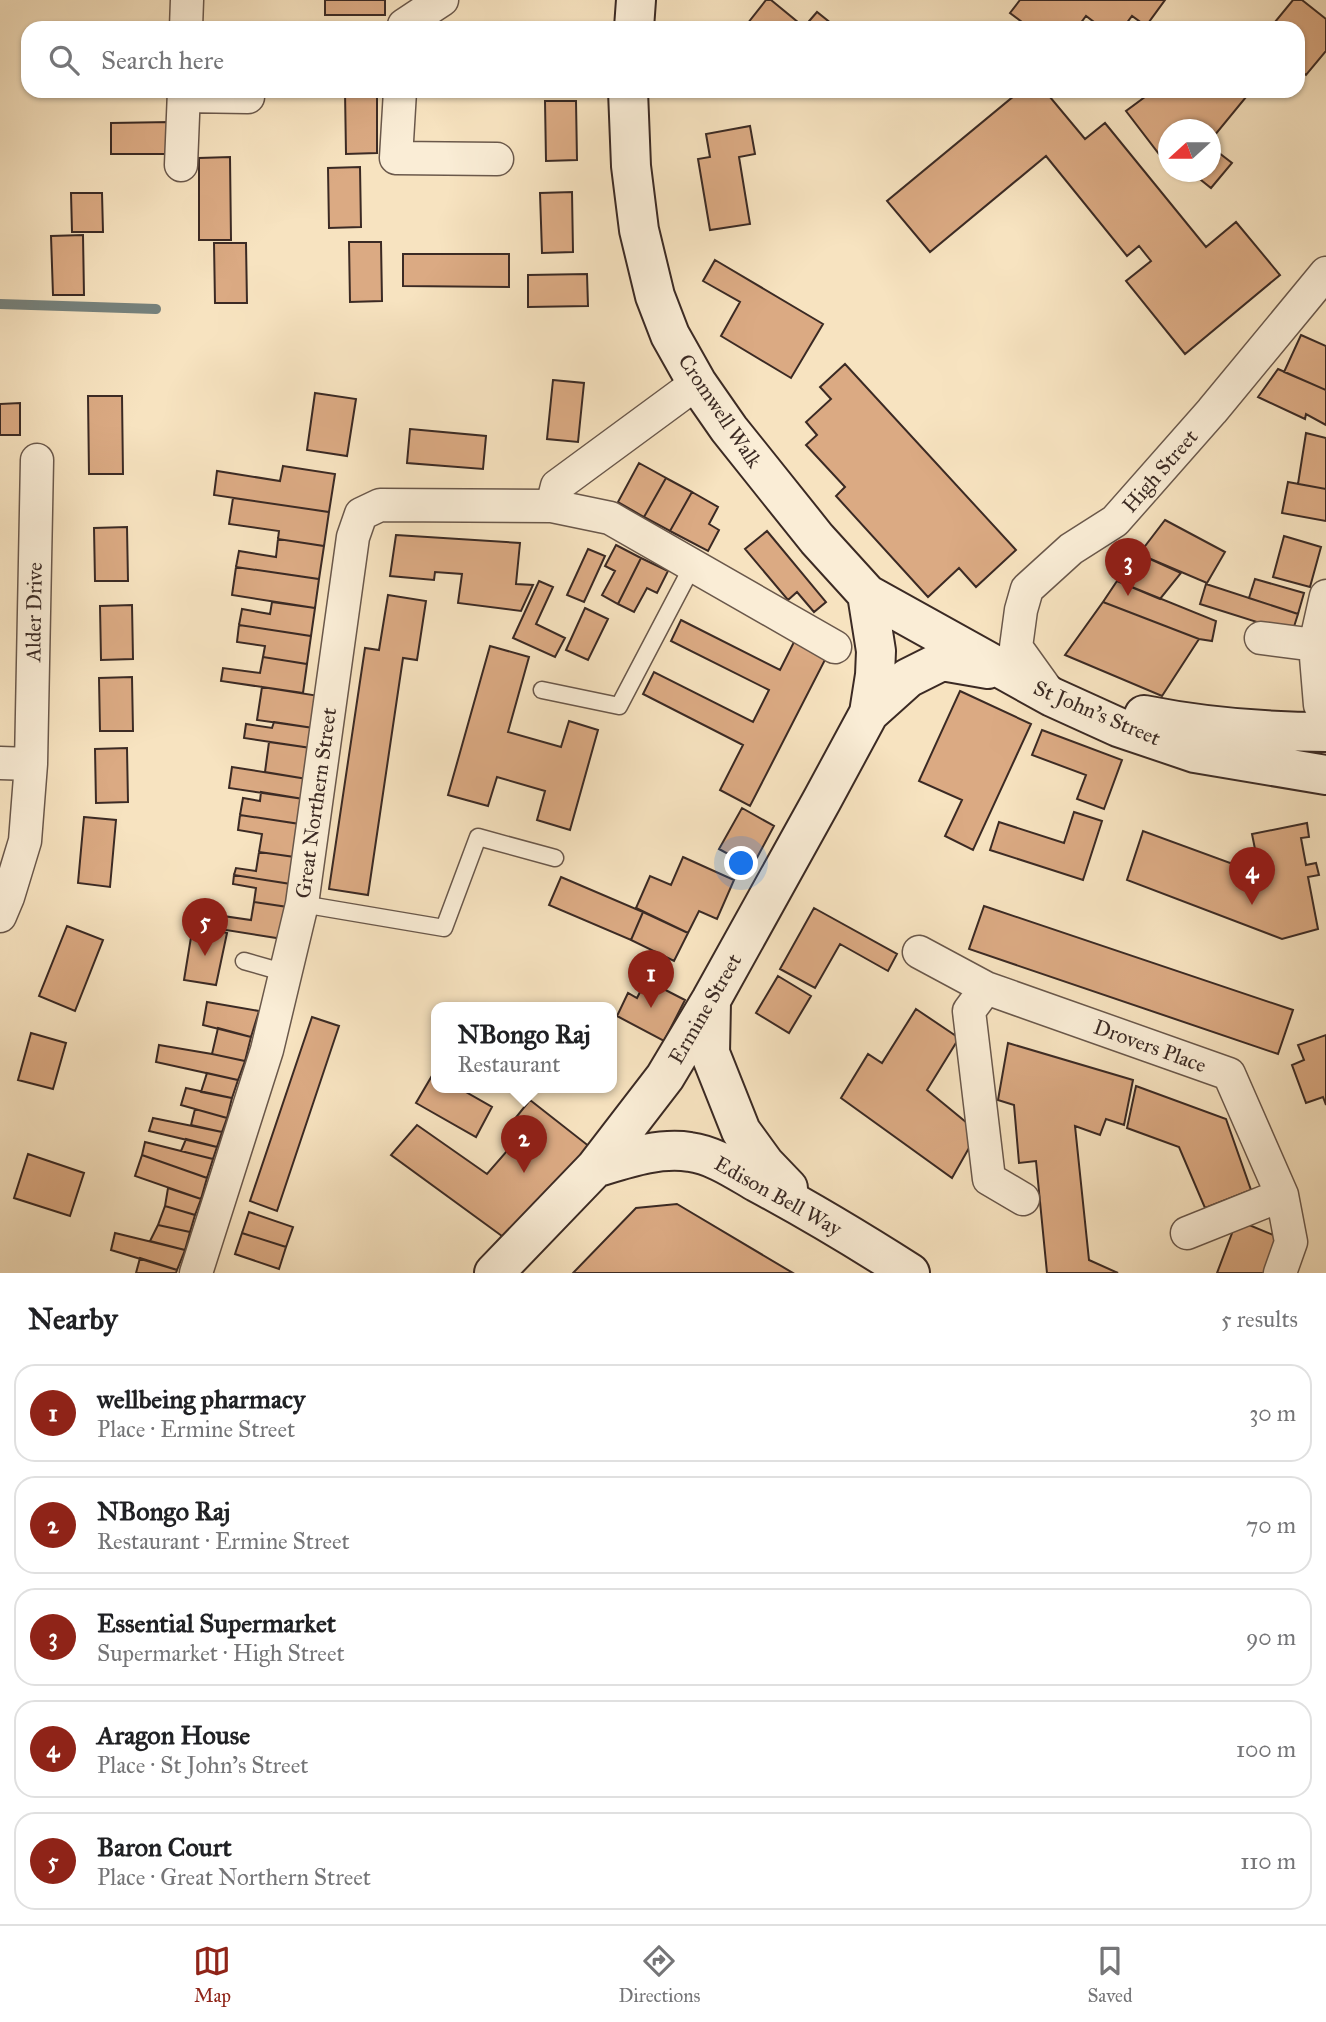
<!DOCTYPE html>
<html lang="en">
<head>
<meta charset="utf-8">
<style>
  :root { --surface:#fff; --page:#f2f2f2; --text:#202124; --muted:#757577; --line:#e0e0e0; --accent:#8f2418 }
  body { margin:0; font-family:"IM FELL Great Primer",serif; background:var(--page); color:var(--text) }
  .compass { position:absolute; left:1158px; top:119px; width:63px; height:63px; border-radius:50%; background:var(--surface); box-shadow:0 2px 5px #0004; rotate:249deg }
  .you { position:absolute; left:742px; top:864px; width:24px; height:24px; margin:-18px; border:5px solid #fff; border-radius:50%; background:#1a73e8; box-shadow:0 0 0 10px #1a73e833 }
  .badge { display:grid; place-items:center; width:46px; height:46px; border-radius:50%; background:var(--accent); color:#fff; font-size:23px; font-weight:700 }
  .pin { position:absolute; translate:-50% -58px; filter:drop-shadow(0 2px 4px #0008) }
  .pin::after { content:''; position:absolute; top:37px; width:24px; height:21px; background:inherit; clip-path:polygon(0 0,100% 0,50% 100%) }
  .popup { position:absolute; left:431px; top:1002px; width:186px; height:91px; box-sizing:border-box; display:grid; place-content:center; border-radius:14px; background:var(--surface); filter:drop-shadow(0 2px 5px #0005); font-size:23px; white-space:nowrap; color:var(--muted) }
  .popup b { font-size:26px; color:var(--text) }
  .popup::after { content:''; position:absolute; left:50%; top:100%; margin-left:-14px; border:14px solid transparent; border-top-color:var(--surface) }
  .list { margin:0; padding:0; list-style:none }
  h2 { display:flex; justify-content:space-between; align-items:center; height:91px; margin:0; padding:0 28px; font-size:30px }
  h2 small { font-size:23px; font-weight:400; color:var(--muted) }
  .list li { display:grid; grid-template-columns:46px 1fr auto; gap:21px; align-items:center; box-sizing:border-box; height:98px; margin:0 14px 14px; padding:0 14px; border:2px solid var(--line); border-radius:21px }
  .list b { display:block; font-size:26px; white-space:nowrap }
  .list p { margin:0; font-size:23px; white-space:nowrap; color:var(--muted) }
  .list em { font-size:23px; font-style:normal; color:var(--muted) }
  .icon { flex:none; width:38px; height:38px; fill:none; stroke:currentColor; stroke-width:2; stroke-linecap:round; stroke-linejoin:round }
  .map { position:relative; flex:none; width:1326px; height:1273px; overflow:hidden }
  .search { position:absolute; background:var(--surface); box-shadow:0 2px 5px #0004; left:21px; right:21px; top:21px; height:77px; display:flex; align-items:center; gap:18px; box-sizing:border-box; padding:0 24px; border-radius:21px; color:var(--muted); font-size:26px }
  .sheet { height:651px; background:var(--surface) }
  nav { display:flex; justify-content:space-around; align-items:center; box-sizing:border-box; height:98px; border-top:2px solid var(--line); background:var(--surface); font-size:19px; color:var(--muted) }
  nav a { display:grid; justify-items:center; gap:4px }
  nav .on { color:var(--accent) }
  .map>svg:first-child { display:block }
  .lines { fill:none; stroke-linecap:round; stroke-linejoin:round }
  .stream { stroke:#76827d; stroke-width:10 }
  .building { fill:#dbaa83; stroke:#3b2a24; stroke-width:2 }
  .lane-casing { stroke:#6a584b; stroke-width:19 }
  .street-casing { stroke:#6a584b; stroke-width:35 }
  .secondary-casing { stroke:#3b2a24; stroke-width:42 }
  .lane { stroke:#faedd6; stroke-width:16 }
  .street { stroke:#faedd6; stroke-width:32 }
  .secondary { stroke:#faedd6; stroke-width:38 }
  .labels { text-anchor:middle; dominant-baseline:central; stroke-width:6; stroke-linejoin:round; paint-order:stroke }
  .street-label { font-size:21px; fill:#3b2a24; stroke:#faedd6 }
</style>
</head>
<body>
<div class="map">
<svg width="1326" height="1273" viewBox="0 0 1326 1273">
  <rect width="100%" height="100%" fill="#f7e3c0"/>
  <filter id="stains"><feTurbulence type="fractalNoise" baseFrequency=".00286" numOctaves="4"/><feColorMatrix values="0 0 0 0 .2 0 0 0 0 .09 0 0 0 0 .02 0 0 0 .5 -.17"/></filter>
  <radialGradient id="worn" r=".72"><stop offset=".6" stop-color="#630" stop-opacity="0"/><stop offset="1" stop-color="#630" stop-opacity=".3"/></radialGradient>
  <g class="lines">
    <path class="stream" d="M 0,304 L 156,309"/>
  </g>
  <path class="building" d="M 325,0 L 385,0 L 385,15 L 325,15 Z
    M 766,0 L 771,0 L 804,27 L 817,12 L 837,28 L 744,28 Z
    M 1020,0 L 1165,0 L 1146,26 L 1132,16 L 1123,28 L 1102,28 L 1086,16 L 1077,28 L 1030,28 L 1010,13 Z
    M 1293,0 L 1302,0 L 1326,19 L 1326,51 L 1306,75 L 1298,69 L 1298,28 L 1270,28 Z
    M 345,91 L 377,91 L 377,153 L 346,154 Z
    M 1020,91 L 1045,91 L 1085,139 L 1105,123 L 1206,247 L 1236,222 L 1280,275 L 1185,354 L 1126,281 L 1151,261 L 1139,246 L 1127,256 L 1046,156 L 930,252 L 887,201 Z
    M 1153,91 L 1251,91 L 1210,141 L 1210,130 L 1168,130 L 1168,147 L 1159,154 L 1126,111 Z
    M 545,101 L 576,101 L 577,160 L 546,161 Z
    M 170,122 L 171,154 L 111,154 L 111,123 Z
    M 750,126 L 755,154 L 739,157 L 750,224 L 710,230 L 698,159 L 710,157 L 706,134 Z
    M 1210,146 L 1232,163 L 1211,188 L 1191,172 L 1210,172 Z
    M 230,157 L 231,240 L 199,240 L 199,158 Z
    M 360,167 L 361,227 L 329,228 L 328,168 Z
    M 572,192 L 573,252 L 542,253 L 540,193 Z
    M 71,193 L 102,193 L 103,232 L 72,232 Z
    M 83,235 L 84,295 L 53,295 L 51,236 Z
    M 349,242 L 381,242 L 382,301 L 350,302 Z
    M 214,243 L 246,243 L 247,303 L 215,303 Z
    M 403,254 L 509,254 L 509,287 L 403,286 Z
    M 715,260 L 823,324 L 791,378 L 721,336 L 740,302 L 703,281 Z
    M 587,274 L 588,306 L 528,307 L 528,275 Z
    M 1301,335 L 1326,346 L 1326,390 L 1284,372 Z
    M 845,364 L 1016,550 L 976,587 L 959,568 L 928,597 L 836,496 L 845,487 L 806,445 L 817,435 L 806,422 L 831,399 L 820,387 Z
    M 1278,369 L 1326,390 L 1326,425 L 1306,414 L 1305,419 L 1258,397 Z
    M 553,380 L 584,383 L 578,442 L 547,439 Z
    M 315,393 L 356,399 L 347,456 L 307,450 Z
    M 88,396 L 122,396 L 123,474 L 89,474 Z
    M 20,403 L 20,435 L 0,435 L 0,404 Z
    M 410,429 L 486,436 L 483,469 L 407,463 Z
    M 1306,433 L 1326,438 L 1326,489 L 1298,484 Z
    M 639,463 L 666,478 L 644,517 L 618,502 Z
    M 283,466 L 335,474 L 329,512 L 214,495 L 217,471 L 280,481 Z
    M 666,478 L 692,492 L 670,531 L 644,517 Z
    M 1288,482 L 1326,489 L 1326,521 L 1282,513 Z
    M 692,492 L 718,507 L 709,524 L 719,530 L 708,551 L 670,531 Z
    M 233,498 L 329,512 L 324,546 L 278,539 L 279,531 L 229,524 Z
    M 1165,520 L 1225,552 L 1207,583 L 1139,554 Z
    M 127,527 L 128,581 L 95,581 L 94,528 Z
    M 767,531 L 826,602 L 814,612 L 797,592 L 788,600 L 745,549 Z
    M 396,535 L 520,543 L 516,584 L 533,585 L 521,611 L 458,603 L 462,574 L 435,572 L 434,580 L 390,576 Z
    M 1284,536 L 1321,547 L 1310,587 L 1273,577 Z
    M 278,539 L 324,546 L 319,579 L 236,567 L 239,551 L 276,557 Z
    M 616,545 L 641,558 L 618,604 L 602,595 L 615,571 L 605,566 Z
    M 588,549 L 605,556 L 584,602 L 567,595 Z
    M 1139,554 L 1181,573 L 1160,599 L 1117,581 Z
    M 641,558 L 668,571 L 657,593 L 647,588 L 634,612 L 618,604 Z
    M 236,567 L 319,579 L 315,608 L 232,595 Z
    M 1255,579 L 1304,593 L 1298,614 L 1249,598 Z
    M 539,581 L 553,587 L 536,624 L 565,638 L 555,657 L 513,638 Z
    M 1117,581 L 1216,621 L 1212,641 L 1199,639 L 1103,602 Z
    M 1206,584 L 1298,614 L 1292,633 L 1200,604 Z
    M 388,595 L 426,601 L 417,660 L 403,658 L 368,895 L 329,889 L 365,648 L 379,650 Z
    M 272,602 L 315,608 L 311,636 L 239,625 L 242,609 L 270,614 Z
    M 1103,602 L 1199,639 L 1162,696 L 1065,655 Z
    M 132,605 L 133,659 L 101,660 L 100,606 Z
    M 585,608 L 608,619 L 588,660 L 566,650 Z
    M 681,620 L 780,670 L 797,636 L 829,652 L 750,806 L 720,790 L 743,745 L 643,694 L 654,672 L 753,722 L 769,690 L 671,641 Z
    M 239,625 L 311,636 L 307,664 L 263,657 L 265,646 L 237,642 Z
    M 490,646 L 529,657 L 508,732 L 561,747 L 569,721 L 598,730 L 570,830 L 537,820 L 545,791 L 497,777 L 488,806 L 448,795 Z
    M 263,657 L 307,664 L 303,693 L 221,681 L 223,668 L 260,673 Z
    M 132,677 L 133,731 L 100,731 L 99,678 Z
    M 262,687 L 319,696 L 314,728 L 257,720 Z
    M 960,691 L 1031,724 L 973,850 L 945,836 L 962,800 L 919,781 Z
    M 274,722 L 314,728 L 311,748 L 244,738 L 246,724 L 272,728 Z
    M 1042,730 L 1122,760 L 1104,809 L 1077,799 L 1086,775 L 1032,755 Z
    M 269,742 L 311,748 L 307,779 L 265,772 Z
    M 127,748 L 128,802 L 96,803 L 95,749 Z
    M 232,767 L 307,779 L 304,799 L 229,788 Z
    M 261,792 L 304,799 L 300,824 L 240,815 L 243,798 L 260,801 Z
    M 742,808 L 774,826 L 752,867 L 719,849 Z
    M 1074,812 L 1102,821 L 1083,880 L 990,850 L 999,822 L 1064,843 Z
    M 240,815 L 300,824 L 295,857 L 259,852 L 262,834 L 238,830 Z
    M 84,817 L 116,820 L 110,887 L 78,883 Z
    M 1307,823 L 1309,837 L 1301,838 L 1306,865 L 1316,863 L 1319,875 L 1308,877 L 1318,929 L 1282,939 L 1127,880 L 1143,831 L 1260,874 L 1252,834 Z
    M 259,852 L 295,857 L 291,884 L 234,875 L 236,868 L 256,871 Z
    M 683,857 L 734,880 L 717,919 L 699,911 L 688,933 L 636,908 L 650,876 L 671,885 Z
    M 234,875 L 291,884 L 288,907 L 254,902 L 256,888 L 233,884 Z
    M 561,877 L 643,912 L 631,940 L 549,905 Z
    M 254,902 L 288,907 L 283,939 L 207,927 L 209,914 L 251,920 Z
    M 984,906 L 1293,1010 L 1278,1054 L 969,949 Z
    M 814,908 L 897,954 L 888,971 L 840,944 L 815,988 L 780,969 Z
    M 643,912 L 688,933 L 674,961 L 631,940 Z
    M 193,925 L 227,933 L 216,985 L 184,980 Z
    M 67,926 L 103,940 L 75,1011 L 39,996 Z
    M 778,976 L 811,996 L 789,1033 L 756,1013 Z
    M 646,980 L 685,1000 L 664,1041 L 617,1016 L 628,993 L 637,998 Z
    M 207,1002 L 259,1011 L 251,1037 L 203,1025 Z
    M 916,1009 L 959,1038 L 927,1090 L 978,1132 L 952,1178 L 841,1098 L 868,1054 L 882,1063 Z
    M 312,1017 L 339,1026 L 277,1211 L 250,1201 Z
    M 218,1028 L 251,1037 L 245,1061 L 212,1054 Z
    M 31,1033 L 66,1043 L 53,1089 L 18,1080 Z
    M 1326,1035 L 1326,1105 L 1323,1097 L 1306,1103 L 1292,1065 L 1304,1060 L 1298,1045 Z
    M 1008,1043 L 1133,1080 L 1124,1125 L 1106,1119 L 1100,1135 L 1075,1126 L 1089,1260 L 1118,1273 L 1047,1273 L 1036,1161 L 1019,1163 L 1014,1105 L 998,1100 Z
    M 159,1045 L 212,1054 L 245,1061 L 238,1080 L 156,1062 Z
    M 207,1073 L 238,1080 L 232,1098 L 201,1092 Z
    M 433,1074 L 436,1076 L 436,1087 L 457,1087 L 492,1107 L 476,1137 L 416,1103 Z
    M 1136,1086 L 1226,1119 L 1251,1190 L 1205,1208 L 1179,1147 L 1127,1128 Z
    M 186,1088 L 232,1098 L 227,1118 L 181,1105 Z
    M 530,1100 L 590,1147 L 506,1239 L 391,1155 L 417,1125 L 487,1174 L 520,1136 L 509,1126 Z
    M 195,1109 L 227,1118 L 222,1132 L 191,1125 Z
    M 153,1118 L 222,1132 L 217,1147 L 149,1131 Z
    M 186,1139 L 217,1147 L 213,1159 L 181,1151 Z
    M 145,1142 L 213,1159 L 207,1178 L 142,1155 Z
    M 28,1154 L 84,1173 L 70,1216 L 14,1198 Z
    M 142,1155 L 207,1178 L 201,1199 L 135,1176 Z
    M 168,1188 L 201,1199 L 195,1215 L 165,1206 Z
    M 677,1204 L 793,1273 L 573,1273 L 636,1208 Z
    M 165,1206 L 195,1215 L 190,1232 L 158,1225 Z
    M 249,1212 L 293,1227 L 286,1247 L 242,1233 Z
    M 1237,1220 L 1278,1237 L 1264,1273 L 1217,1273 Z
    M 158,1225 L 190,1232 L 185,1250 L 150,1241 Z
    M 115,1233 L 185,1250 L 177,1270 L 111,1250 Z
    M 242,1233 L 286,1247 L 279,1269 L 235,1254 Z
    M 140,1258 L 177,1270 L 176,1273 L 136,1273 Z"/>
  <g class="lines">
    <defs>
      <path id="lane" d="M 542,690 L 619,706 L 693,565
        M 302,904 L 444,928 L 478,837 L 555,858
        M 244,961 L 286,973"/>
      <path id="street" d="M 404,25 L 442,0
        M 186,28 L 187,0
        M 400,91 L 396,158 L 497,159
        M 184,96 L 248,97
        M 181,165 L 184,91
        M 552,506 L 610,518 L 835,647
        M 1261,638 L 1315,645
        M 1049,693 L 1016,647 L 1021,610 L 1027,589 L 1071,549 L 1115,521 L 1212,411 L 1326,273
        M 1320,705 L 1315,645 L 1326,596
        M 0,763 L 31,764
        M 0,916 L 8,897 L 25,841 L 31,764 L 37,460
        M 919,952 L 986,988 L 969,1011 L 989,1179 L 1023,1199
        M 986,988 L 1229,1074 L 1282,1195 L 1291,1242 L 1280,1273
        M 1187,1233 L 1282,1195
        M 196,1273 L 267,1050 L 302,904 L 353,537 L 361,514 L 380,505 L 552,506 L 557,486 L 697,383"/>
      <path id="secondary" d="M 634,28 L 636,0
        M 628,91 L 631,166 L 639,230 L 655,296 L 670,335 L 697,383 L 729,429 L 817,539 L 867,594 L 1052,697 L 1118,727 L 1195,753 L 1326,775
        M 869,713 L 908,678 L 942,661 L 988,669
        M 1144,715 C 1204,727 1264,732 1326,732
        M 711,1002 L 710,1053 L 741,1131 L 765,1164 L 788,1188
        M 595,1168 C 625,1159 658,1147 690,1152 C 714,1155 737,1171 758,1183 C 810,1211 860,1241 910,1273
        M 494,1273 L 595,1168 L 665,1077 L 711,1000 L 822,800 L 869,713 L 875,675 L 876,651 L 867,594"/>
    </defs>
    <use href="#lane" class="lane-casing"/>
    <use href="#street" class="street-casing"/>
    <use href="#secondary" class="secondary-casing"/>
    <use href="#lane" class="lane"/>
    <use href="#street" class="street"/>
    <use href="#secondary" class="secondary"/>
  </g>
  <g class="labels">
    <g class="street-label">
      <text transform="translate(720 411) rotate(56)">Cromwell Walk</text>
      <text transform="translate(1160 471) rotate(-49)">High Street</text>
      <text transform="translate(34 612) rotate(-89)">Alder Drive</text>
      <text transform="translate(1097 713) rotate(23)">St John's Street</text>
      <text transform="translate(316 803) rotate(-82)">Great Northern Street</text>
      <text transform="translate(705 1009) rotate(-60)">Ermine Street</text>
      <text transform="translate(1150 1046) rotate(20)">Drovers Place</text>
      <text transform="translate(778 1196) rotate(29)">Edison Bell Way</text>
    </g>
  </g>
  <rect width="100%" height="100%" filter="url(#stains)"/>
  <rect width="100%" height="100%" fill="url(#worn)"/>
</svg>
<svg class="compass" viewBox="-18 -18 36 36"><path d="M0-13l5 13h-10z" fill="#e53935"/><path d="M0 13l5-13h-10z" fill="#757577"/></svg>
<div class="you"></div>
<div class="pin badge" style="left:651px;top:1008px">1</div>
<div class="pin badge" style="left:524px;top:1173px">2</div>
<div class="popup"><b>NBongo Raj</b>Restaurant</div>
<div class="pin badge" style="left:1128px;top:596px">3</div>
<div class="pin badge" style="left:1252px;top:905px">4</div>
<div class="pin badge" style="left:205px;top:956px">5</div>
<div class="search"><svg class="icon" aria-label="search" viewBox="0 0 24 24"><circle cx="10" cy="10" r="6"/><path d="M15 15l6 6"/></svg>Search here</div>
</div>
<section class="sheet">
<h2>Nearby<small>5 results</small></h2>
<ul class="list">
<li><span class="badge">1</span><div><b>wellbeing pharmacy</b><p>Place · Ermine Street</p></div><em>30 m</em></li>
<li><span class="badge">2</span><div><b>NBongo Raj</b><p>Restaurant · Ermine Street</p></div><em>70 m</em></li>
<li><span class="badge">3</span><div><b>Essential Supermarket</b><p>Supermarket · High Street</p></div><em>90 m</em></li>
<li><span class="badge">4</span><div><b>Aragon House</b><p>Place · St John's Street</p></div><em>100 m</em></li>
<li><span class="badge">5</span><div><b>Baron Court</b><p>Place · Great Northern Street</p></div><em>110 m</em></li>
</ul>
</section>
<nav>
<a class="on"><svg class="icon" aria-label="map" viewBox="0 0 24 24"><path d="M3 6l6-2 6 2 6-2v14l-6 2-6-2-6 2zM9 4v14M15 6v14"/></svg>Map</a>
<a><svg class="icon" aria-label="directions" viewBox="0 0 24 24"><path d="M12 3l9 9-9 9-9-9zM9 14v-3h6M13 9l2 2-2 2"/></svg>Directions</a>
<a><svg class="icon" aria-label="saved" viewBox="0 0 24 24"><path d="M7 4h10v16l-5-4-5 4z"/></svg>Saved</a>
</nav>
</body>
</html>
